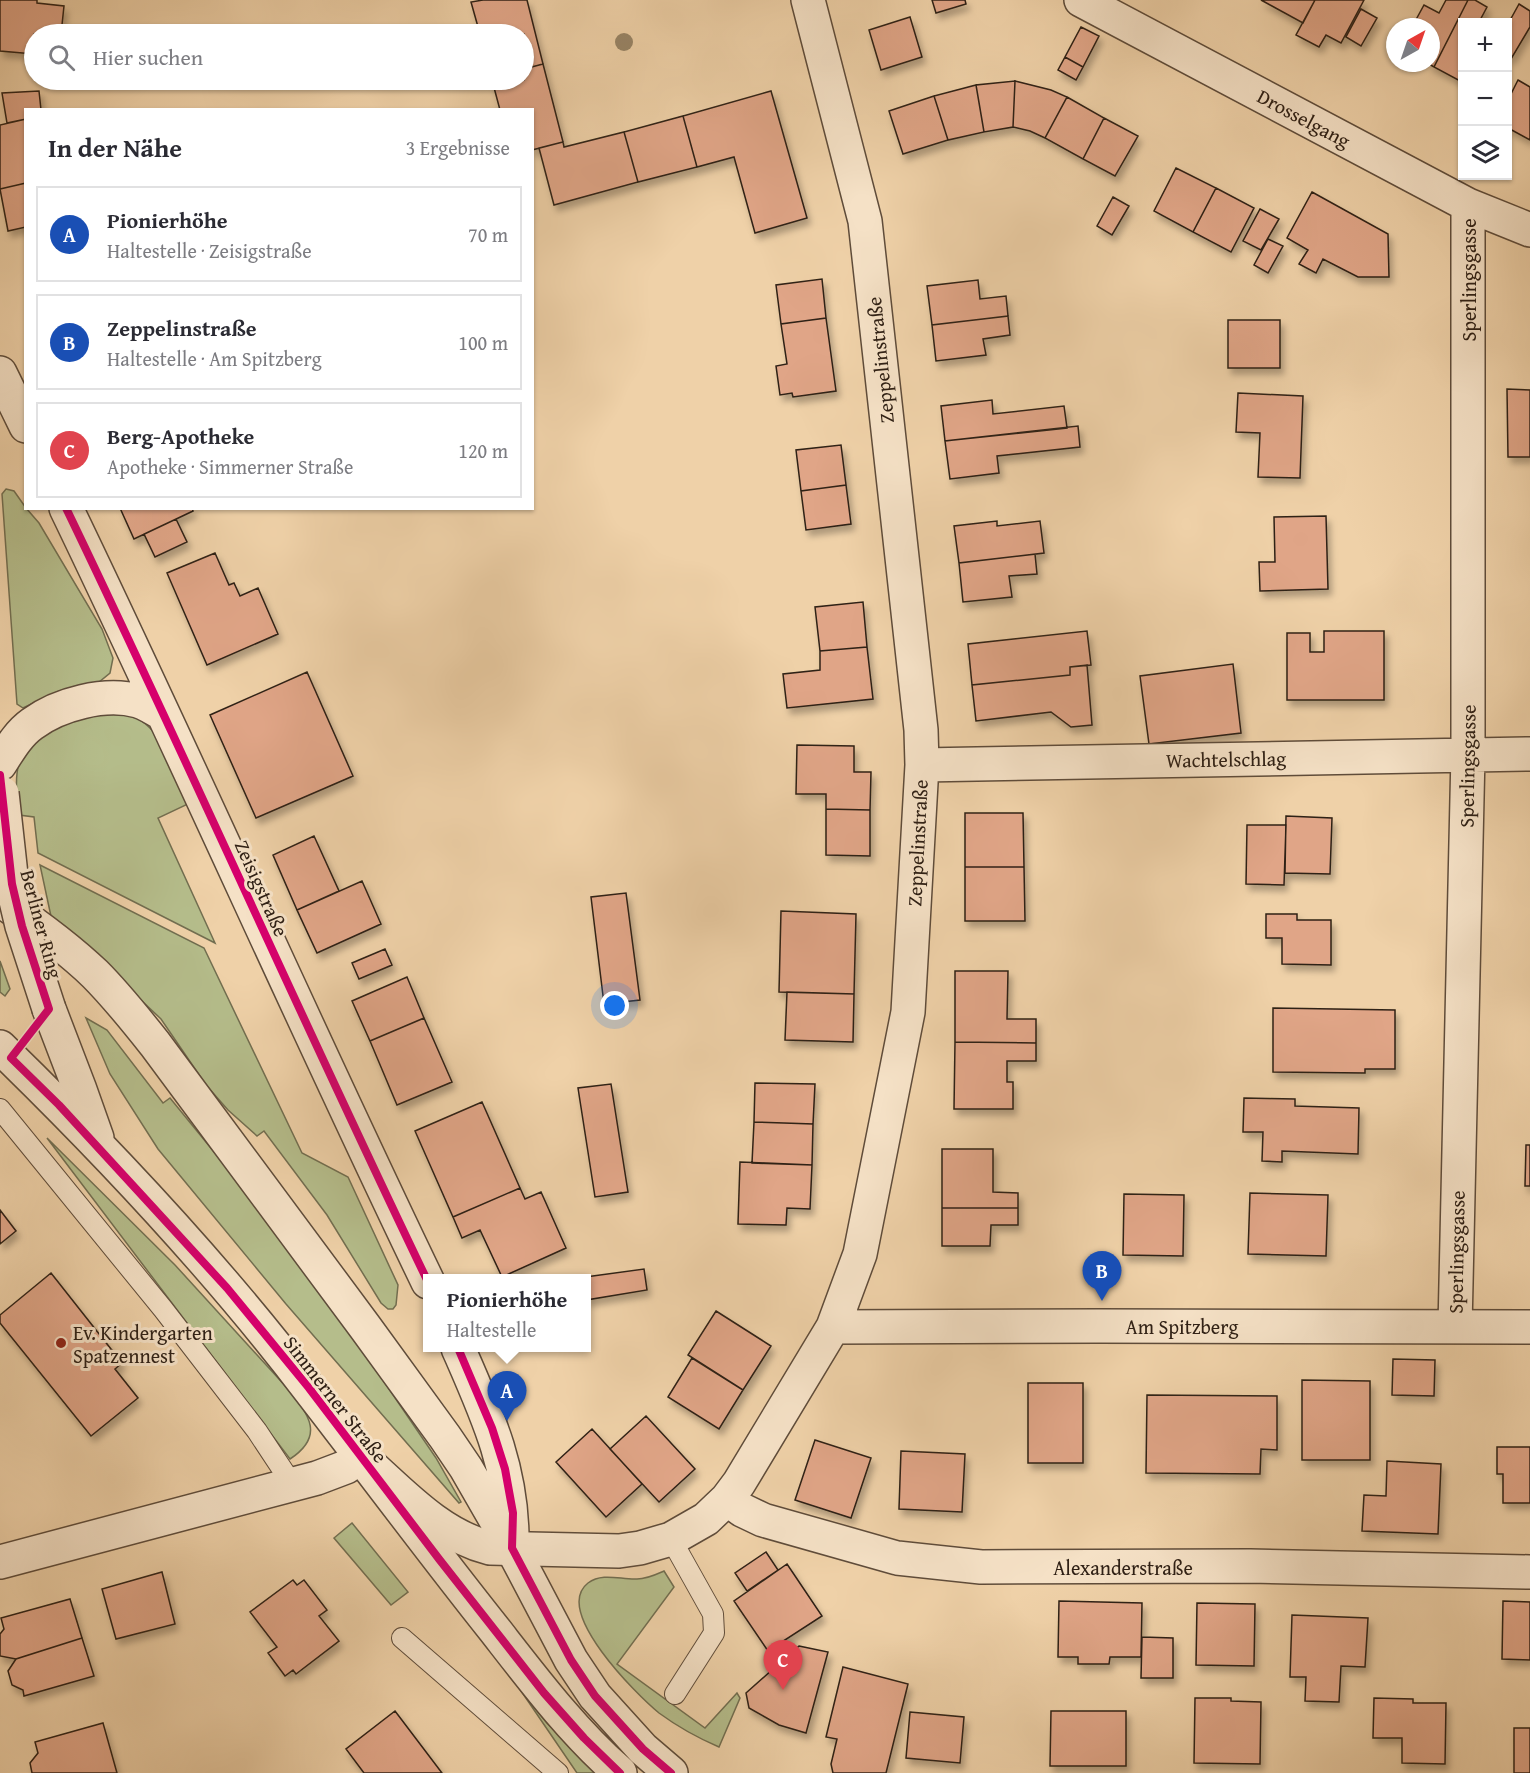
<!DOCTYPE html>
<html lang="de">
<head>
<meta charset="utf-8">
<style>
  :root { --surface:#fff; --page:#f7f7f7; --text:#2b2b33; --muted:#7c7c81; --line:#e1e1e2; --accent:#8f2418 }
  body { margin:0; font-family:"Gentium Book Plus",serif; background:var(--page); color:var(--text) }
  .controls { position:absolute; right:18px; top:18px; display:grid; overflow:hidden; border-radius:0px; box-shadow:0 2px 4px #0004 }
  .controls button { width:54px; height:54px; display:grid; place-items:center; padding:0; border:0; border-bottom:2px solid var(--line); background:var(--surface); color:var(--text); font:30px sans-serif }
  .compass { position:absolute; left:1386px; top:18px; width:54px; height:54px; border-radius:50%; background:var(--surface); box-shadow:0 2px 4px #0004; rotate:40deg }
  .you { position:absolute; left:615px; top:1006px; width:21px; height:21px; margin:-15px; border:4px solid #fff; border-radius:50%; background:#1a73e8; box-shadow:0 0 0 9px #1a73e833 }
  .badge { display:grid; place-items:center; width:39px; height:39px; border-radius:50%; background:var(--accent); color:#fff; font-size:20px; font-weight:700 }
  .pin { position:absolute; translate:-50% -50px; filter:drop-shadow(0 2px 3px #0008) }
  .pin::after { content:''; position:absolute; top:32px; width:21px; height:18px; background:inherit; clip-path:polygon(0 0,100% 0,50% 100%) }
  .popup { position:absolute; left:423px; top:1274px; width:168px; height:78px; box-sizing:border-box; display:grid; place-content:center; border-radius:0px; background:var(--surface); filter:drop-shadow(0 2px 4px #0005); font-size:20px; white-space:nowrap; color:var(--muted) }
  .popup b { font-size:22px; color:var(--text) }
  .popup::after { content:''; position:absolute; left:50%; top:100%; margin-left:-12px; border:12px solid transparent; border-top-color:var(--surface) }
  .list { margin:0; padding:0; list-style:none }
  h2 { display:flex; justify-content:space-between; align-items:center; height:78px; margin:0; padding:0 24px; font-size:26px }
  h2 small { font-size:20px; font-weight:400; color:var(--muted) }
  .list li { display:grid; grid-template-columns:39px 1fr auto; gap:18px; align-items:center; box-sizing:border-box; height:96px; margin:0 12px 12px; padding:0 12px; border:2px solid var(--line); border-radius:0px }
  .list b { display:block; font-size:22px; white-space:nowrap }
  .list p { margin:0; font-size:20px; white-space:nowrap; color:var(--muted) }
  .list em { font-size:20px; font-style:normal; color:var(--muted) }
  .icon { flex:none; width:33px; height:33px; fill:none; stroke:currentColor; stroke-width:2; stroke-linecap:round; stroke-linejoin:round }
  .map { position:relative; flex:none; width:1530px; height:1773px; overflow:hidden }
  .search { position:absolute; background:var(--surface); box-shadow:0 2px 4px #0004; left:24px; top:24px; width:510px; height:66px; display:flex; align-items:center; gap:15px; box-sizing:border-box; padding:0 21px; border-radius:33px; color:var(--muted); font-size:22px }
  .panel { position:absolute; background:var(--surface); box-shadow:0 2px 4px #0004; left:24px; top:108px; width:510px; height:402px; border-radius:0px }
  .map>svg:first-child { display:block }
  .green { fill:#b5bd8b; stroke:#726e50; stroke-width:1.5 }
  .building { fill:#e0a587; stroke:#2f2015; stroke-width:1.5; filter:url(#shadow) }
  .lines { fill:none; stroke-linecap:round; stroke-linejoin:round }
  .service-casing { stroke:#5f4c3a; stroke-width:22 }
  .minor-casing { stroke:#5f4c3a; stroke-width:36 }
  .tertiary-casing { stroke:#5f4c3a; stroke-width:36 }
  .service { stroke:#f5e1c6; stroke-width:20 }
  .minor { stroke:#f5e1c6; stroke-width:33 }
  .tertiary { stroke:#f5e1c6; stroke-width:33 }
  .tertiary-bridge-casing { stroke:#5f4c3a; stroke-width:36; stroke-linecap:butt }
  .tertiary-bridge { stroke:#f5e1c6; stroke-width:33 }
  .cycleway-casing { stroke:#f5e1c6; stroke-width:11 }
  .cycleway { stroke:#d6006c; stroke-width:8 }
  .tree { fill:#988567 }
  .poi-dot { fill:#8f2418; stroke:#f5e1c6; stroke-width:2 }
  .labels { text-anchor:middle; dominant-baseline:central; stroke-width:6; stroke-linejoin:round; paint-order:stroke }
  .street-label { font-size:20px; fill:#2f2015; stroke:#f5e1c6 }
  .poi-label { font-size:20px; fill:#2f2015; stroke:#f5e1c6; text-anchor:start }
</style>
</head>
<body>
<div class="map">
<svg width="1530" height="1773" viewBox="0 0 1530 1773">
  <defs>
    <filter id="shadow"><feDropShadow dx="3.5" dy="6" stdDeviation="3" flood-color="#0004"/></filter>
  </defs>
  <rect width="100%" height="100%" fill="#efd1a8"/>
  <filter id="stains"><feTurbulence type="fractalNoise" baseFrequency=".00333" numOctaves="4"/><feColorMatrix values="0 0 0 0 .2 0 0 0 0 .09 0 0 0 0 .02 0 0 0 .5 -.17"/></filter>
  <radialGradient id="worn" r=".72"><stop offset=".6" stop-color="#630" stop-opacity="0"/><stop offset="1" stop-color="#630" stop-opacity=".3"/></radialGradient>
  <path class="green" d="M 6,489 L 14,491 L 26,508 L 39,523 L 102,629 L 113,658 L 110,673 L 99,682 L 59,691 L 23,708 L 17,704 L 2,494 Z
    M 106,712 C 112,713 120,711 125,713 C 163,723 175,773 188,804 L 158,818 L 215,943 L 38,853 L 34,817 L 19,815 C 17,799 14,776 20,760 C 34,726 75,719 106,712 Z
    M 40,865 L 204,948 L 302,1153 L 348,1177 L 398,1285 L 396,1305 L 393,1309 L 388,1309 L 381,1303 L 327,1215 L 264,1131 L 257,1136 L 228,1110 L 206,1085 L 161,1019 L 107,968 L 52,921 Z
    M 0,961 L 10,989 L 5,996 L 0,992 Z
    M 86,1018 L 107,1030 L 163,1103 L 170,1098 L 237,1180 L 370,1361 L 436,1458 L 461,1502 L 459,1503 L 286,1304 L 158,1149 L 110,1074 Z
    M 47,1138 L 175,1265 L 289,1390 C 309,1415 325,1436 290,1459 Z
    M 352,1523 L 408,1592 L 391,1605 L 334,1538 Z
    M 664,1571 L 674,1587 L 617,1664 L 705,1728 L 737,1693 L 740,1698 L 719,1747 C 698,1738 678,1727 659,1713 C 637,1695 552,1611 588,1583 C 603,1572 621,1580 637,1579 C 647,1579 655,1575 664,1571 Z
    M 517,1685 L 547,1723 L 597,1773 L 577,1773 Z"/>
  <path class="building" d="M 0,0 L 37,0 L 37,3 L 64,6 L 61,34 L 34,34 L 34,54 L 0,51 Z
    M 483,0 L 527,0 L 543,64 L 524,69 L 524,34 L 480,34 L 471,2 Z
    M 932,0 L 965,0 L 966,4 L 936,13 Z
    M 1261,0 L 1315,0 L 1303,23 Z
    M 1315,0 L 1364,0 L 1341,43 L 1326,35 L 1319,47 L 1296,35 Z
    M 1446,0 L 1468,0 L 1434,67 L 1427,63 L 1431,63 L 1431,27 L 1412,27 L 1424,5 L 1439,13 Z
    M 1468,0 L 1475,0 L 1487,7 L 1479,22 L 1462,22 L 1462,82 L 1434,67 Z
    M 1519,4 L 1530,11 L 1530,27 L 1511,59 L 1508,57 L 1508,24 Z
    M 1361,9 L 1377,18 L 1361,46 L 1346,37 Z
    M 910,17 L 922,57 L 881,70 L 869,30 Z
    M 1081,27 L 1099,36 L 1083,67 L 1065,57 Z
    M 1065,57 L 1083,67 L 1076,80 L 1058,70 Z
    M 543,64 L 563,142 L 532,150 L 532,110 L 500,110 L 492,80 L 524,80 L 524,69 Z
    M 1518,80 L 1530,87 L 1530,140 L 1508,128 L 1508,100 Z
    M 1015,81 L 1013,127 L 984,132 L 976,85 Z
    M 1015,81 L 1051,90 L 1067,97 L 1045,138 L 1030,131 L 1013,127 Z
    M 976,85 L 984,132 L 948,140 L 934,96 Z
    M 39,91 L 41,110 L 26,110 L 26,119 L 7,123 L 2,93 Z
    M 771,91 L 807,218 L 755,233 L 734,157 L 697,167 L 683,116 Z
    M 934,96 L 948,140 L 903,154 L 889,111 Z
    M 1067,97 L 1104,118 L 1083,159 L 1045,138 Z
    M 683,116 L 697,167 L 638,182 L 624,132 Z
    M 1104,118 L 1138,136 L 1115,176 L 1083,159 Z
    M 26,119 L 26,183 L 0,189 L 0,125 Z
    M 624,132 L 638,182 L 554,205 L 539,148 L 563,142 L 564,147 Z
    M 1176,168 L 1216,188 L 1193,232 L 1154,211 Z
    M 26,183 L 26,227 L 8,231 L 0,189 Z
    M 1216,188 L 1254,208 L 1231,252 L 1193,232 Z
    M 1312,192 L 1388,234 L 1389,277 L 1358,277 L 1323,259 L 1316,273 L 1299,264 L 1308,250 L 1287,238 Z
    M 1113,197 L 1129,206 L 1112,235 L 1097,226 Z
    M 1260,209 L 1279,219 L 1261,250 L 1243,241 Z
    M 1268,239 L 1283,246 L 1268,273 L 1254,265 Z
    M 822,279 L 826,318 L 781,324 L 776,285 Z
    M 978,280 L 980,299 L 1006,296 L 1008,316 L 932,325 L 927,286 Z
    M 1008,316 L 1010,335 L 983,339 L 986,355 L 936,361 L 932,325 Z
    M 826,318 L 836,391 L 793,397 L 792,393 L 780,395 L 776,366 L 787,364 L 781,324 Z
    M 1228,320 L 1280,320 L 1280,368 L 1228,368 Z
    M 1507,389 L 1530,390 L 1530,457 L 1508,457 Z
    M 1238,393 L 1303,396 L 1300,478 L 1258,477 L 1260,433 L 1236,432 Z
    M 992,400 L 993,414 L 1064,406 L 1067,428 L 945,441 L 941,406 Z
    M 1078,426 L 1080,447 L 997,456 L 999,473 L 950,479 L 945,441 Z
    M 841,445 L 846,485 L 801,491 L 796,450 Z
    M 846,485 L 851,524 L 806,530 L 801,491 Z
    M 120,508 L 192,508 L 193,511 L 134,539 Z
    M 1326,516 L 1328,589 L 1260,591 L 1259,562 L 1275,562 L 1274,517 Z
    M 176,519 L 187,542 L 155,557 L 144,534 Z
    M 997,521 L 997,526 L 1040,521 L 1044,553 L 959,563 L 954,526 Z
    M 215,553 L 229,585 L 234,583 L 240,596 L 258,588 L 278,634 L 207,665 L 167,573 Z
    M 1035,554 L 1037,574 L 1009,576 L 1012,597 L 963,602 L 959,563 Z
    M 863,602 L 867,647 L 820,651 L 815,607 Z
    M 1087,631 L 1091,665 L 1070,667 L 1070,675 L 972,685 L 968,644 Z
    M 1324,631 L 1384,631 L 1384,700 L 1287,700 L 1287,633 L 1310,633 L 1310,652 L 1324,652 Z
    M 867,647 L 873,699 L 787,708 L 783,674 L 820,670 L 820,651 Z
    M 1233,664 L 1241,733 L 1149,744 L 1140,676 Z
    M 1087,665 L 1092,725 L 1071,727 L 1051,712 L 976,721 L 972,685 L 1070,675 L 1070,667 Z
    M 307,672 L 353,776 L 256,818 L 210,715 Z
    M 797,745 L 854,746 L 854,772 L 871,772 L 870,810 L 826,809 L 826,794 L 796,794 Z
    M 826,809 L 870,810 L 870,856 L 826,855 Z
    M 965,813 L 1023,813 L 1024,867 L 965,867 Z
    M 1286,816 L 1332,818 L 1330,874 L 1285,873 Z
    M 1247,825 L 1286,825 L 1284,885 L 1246,884 Z
    M 314,836 L 339,891 L 297,910 L 273,855 Z
    M 965,867 L 1024,867 L 1025,921 L 965,921 Z
    M 362,881 L 381,924 L 317,953 L 297,910 Z
    M 626,893 L 640,1000 L 604,1004 L 591,897 Z
    M 781,911 L 856,914 L 854,994 L 779,992 Z
    M 1266,914 L 1297,914 L 1297,920 L 1331,920 L 1331,965 L 1282,964 L 1282,938 L 1266,938 Z
    M 385,949 L 392,965 L 359,979 L 352,963 Z
    M 955,971 L 1008,971 L 1007,1019 L 1036,1019 L 1036,1043 L 955,1042 Z
    M 407,977 L 424,1018 L 370,1041 L 352,1001 Z
    M 787,992 L 854,994 L 853,1042 L 785,1040 Z
    M 1273,1008 L 1395,1010 L 1395,1069 L 1365,1069 L 1365,1073 L 1273,1072 Z
    M 424,1018 L 452,1082 L 397,1105 L 370,1041 Z
    M 955,1042 L 1036,1043 L 1036,1061 L 1007,1061 L 1007,1082 L 1013,1082 L 1013,1109 L 954,1109 Z
    M 755,1083 L 815,1084 L 813,1124 L 754,1122 Z
    M 611,1084 L 628,1192 L 595,1197 L 578,1088 Z
    M 1244,1098 L 1295,1099 L 1295,1106 L 1359,1108 L 1358,1154 L 1282,1151 L 1282,1162 L 1262,1161 L 1263,1132 L 1243,1132 Z
    M 482,1102 L 520,1188 L 453,1217 L 415,1131 Z
    M 754,1122 L 813,1124 L 812,1165 L 752,1163 Z
    M 1526,1145 L 1530,1145 L 1530,1186 L 1525,1186 Z
    M 942,1149 L 993,1149 L 993,1192 L 1018,1193 L 1018,1208 L 942,1208 Z
    M 740,1162 L 812,1165 L 810,1209 L 787,1208 L 786,1225 L 738,1224 Z
    M 520,1188 L 525,1199 L 541,1192 L 566,1248 L 502,1277 L 480,1230 L 462,1238 L 453,1217 Z
    M 1250,1193 L 1328,1195 L 1326,1256 L 1248,1254 Z
    M 1124,1194 L 1184,1195 L 1183,1256 L 1123,1255 Z
    M 942,1208 L 1018,1208 L 1018,1225 L 991,1225 L 990,1246 L 942,1246 Z
    M 0,1210 L 16,1231 L 0,1244 Z
    M 644,1269 L 647,1290 L 586,1300 L 586,1278 L 578,1278 Z
    M 51,1273 L 122,1363 L 115,1369 L 138,1398 L 91,1436 L 0,1323 L 0,1315 Z
    M 716,1311 L 771,1346 L 743,1390 L 688,1355 Z
    M 692,1358 L 743,1390 L 719,1429 L 668,1397 Z
    M 1393,1359 L 1435,1360 L 1434,1396 L 1392,1395 Z
    M 1302,1380 L 1370,1381 L 1370,1460 L 1302,1460 Z
    M 1028,1383 L 1083,1383 L 1083,1463 L 1028,1463 Z
    M 1147,1395 L 1277,1396 L 1277,1450 L 1261,1449 L 1260,1474 L 1146,1473 Z
    M 646,1416 L 695,1469 L 659,1502 L 610,1449 Z
    M 592,1429 L 642,1484 L 606,1517 L 556,1462 Z
    M 815,1440 L 871,1458 L 851,1518 L 795,1500 Z
    M 1497,1447 L 1530,1447 L 1530,1503 L 1503,1503 L 1503,1474 L 1497,1474 Z
    M 901,1451 L 965,1454 L 962,1512 L 899,1509 Z
    M 1387,1461 L 1441,1464 L 1438,1534 L 1362,1531 L 1364,1495 L 1386,1496 Z
    M 766,1552 L 778,1570 L 747,1591 L 735,1573 Z
    M 787,1564 L 822,1616 L 768,1651 L 734,1601 Z
    M 162,1572 L 175,1624 L 116,1639 L 102,1589 Z
    M 293,1580 L 297,1585 L 304,1580 L 327,1610 L 319,1616 L 339,1641 L 296,1674 L 293,1670 L 285,1676 L 268,1653 L 277,1647 L 250,1612 Z
    M 70,1599 L 82,1638 L 16,1659 L 0,1656 L 0,1634 L 4,1629 L 1,1618 Z
    M 1059,1601 L 1142,1603 L 1141,1657 L 1110,1657 L 1109,1664 L 1078,1664 L 1078,1657 L 1058,1657 Z
    M 1503,1601 L 1530,1602 L 1530,1660 L 1502,1659 Z
    M 1197,1603 L 1255,1604 L 1254,1666 L 1196,1665 Z
    M 1292,1615 L 1368,1618 L 1365,1667 L 1341,1666 L 1339,1702 L 1305,1701 L 1306,1677 L 1290,1677 Z
    M 1142,1637 L 1173,1638 L 1173,1678 L 1141,1678 Z
    M 82,1638 L 94,1676 L 24,1696 L 23,1690 L 12,1685 L 8,1671 L 16,1659 Z
    M 799,1646 L 828,1652 L 806,1733 L 779,1725 L 749,1708 L 746,1693 Z
    M 843,1667 L 908,1684 L 886,1773 L 833,1773 L 831,1764 L 837,1739 L 826,1737 Z
    M 1195,1698 L 1231,1698 L 1231,1701 L 1261,1702 L 1260,1764 L 1194,1763 Z
    M 1374,1698 L 1413,1699 L 1413,1703 L 1446,1703 L 1445,1764 L 1402,1763 L 1402,1738 L 1373,1738 Z
    M 395,1711 L 442,1773 L 364,1773 L 346,1749 Z
    M 1051,1711 L 1126,1711 L 1126,1766 L 1050,1766 Z
    M 910,1712 L 964,1717 L 960,1763 L 906,1758 Z
    M 103,1723 L 117,1773 L 32,1773 L 30,1763 L 38,1753 L 35,1742 Z
    M 1514,1728 L 1530,1728 L 1530,1773 L 1514,1773 Z"/>
  <g class="lines">
    <defs>
      <path id="service" d="M 0,1109 L 163,1309 L 257,1431 L 292,1484
        M 671,1539 L 713,1614 L 714,1633 L 675,1694
        M 402,1638 L 558,1773"/>
      <path id="minor" d="M 1081,0 L 1468,205 L 1530,230
        M 922,765 L 1530,754
        M 833,1327 L 1099,1326 L 1530,1327
        M 1455,1327 L 1468,754 L 1468,205
        M 727,1499 L 742,1510 L 763,1520 L 897,1558 L 981,1567 L 1250,1566 L 1530,1572
        M 0,1562 L 317,1478 L 346,1467 L 361,1457 C 400,1491 438,1535 490,1548 L 619,1551 L 640,1548 L 671,1539 L 706,1519 L 727,1499 L 739,1483 L 833,1327 L 860,1254 L 908,1012 L 922,765 L 921,730 L 865,221 L 808,0"/>
      <path id="tertiary" d="M 0,373 L 26,426
        M 66,508 C 190,765 304,1025 428,1282
        M 0,764 C 9,750 18,734 32,724 C 59,704 105,692 138,701 C 147,704 155,709 163,714
        M 3,902 C 35,924 67,947 95,974 C 117,996 136,1020 155,1044 L 365,1327 L 445,1437 L 466,1468 L 512,1548 L 571,1660 L 595,1696 L 643,1749 L 671,1773
        M 49,1009 L 80,1090 L 97,1138
        M 0,1047 C 110,1154 216,1267 309,1389 C 371,1469 431,1550 494,1629 C 533,1679 572,1731 620,1773
        M 458,1348 C 487,1414 513,1470 512,1544"/>
    </defs>
    <use href="#service" class="service-casing"/>
    <use href="#minor" class="minor-casing"/>
    <use href="#tertiary" class="tertiary-casing"/>
    <use href="#service" class="service"/>
    <use href="#minor" class="minor"/>
    <use href="#tertiary" class="tertiary"/>
    <defs>
      <path id="tertiary-bridge" d="M 2,793 L 12,884 L 22,926 L 49,1009"/>
    </defs>
    <use href="#tertiary-bridge" class="tertiary-bridge-casing"/>
    <use href="#tertiary-bridge" class="tertiary-bridge"/>
    <defs>
      <path id="cycleway" d="M 66,508 C 190,765 304,1025 428,1282
        M 0,775 L 12,884 L 22,926 L 49,1009 L 11,1058 L 59,1105 L 227,1288 L 309,1388 L 439,1559 L 544,1693 L 584,1738 L 620,1773
        M 458,1348 L 492,1428 L 505,1469 L 513,1513 L 512,1548 L 571,1660 L 595,1696 L 643,1749 L 671,1773"/>
    </defs>
    <use href="#cycleway" class="cycleway-casing"/>
    <use href="#cycleway" class="cycleway"/>
  </g>
  <circle class="tree" cx="624" cy="42" r="9"/>
  <circle class="poi-dot" cx="61" cy="1343" r="6"/>
  <g class="labels">
    <g class="street-label">
      <text transform="translate(1304 118) rotate(28)">Drosselgang</text>
      <text transform="translate(1468 280) rotate(-90)">Sperlingsgasse</text>
      <text transform="translate(880 360) rotate(-96)">Zeppelinstraße</text>
      <text transform="translate(1226 759) rotate(-1)">Wachtelschlag</text>
      <text transform="translate(1467 766) rotate(-89)">Sperlingsgasse</text>
      <text transform="translate(917 843) rotate(-87)">Zeppelinstraße</text>
      <text transform="translate(262 888) rotate(66)">Zeisigstraße</text>
      <text transform="translate(42 924) rotate(75)">Berliner Ring</text>
      <text transform="translate(1456 1252) rotate(-89)">Sperlingsgasse</text>
      <text x="1182" y="1326">Am Spitzberg</text>
      <text transform="translate(336 1399) rotate(52)">Simmerner Straße</text>
      <text x="1123" y="1567">Alexanderstraße</text>
    </g>
    <g class="poi-label">
      <text x="73" y="1332">Ev. Kindergarten<tspan x="73" dy="23">Spatzennest</tspan></text>
    </g>
  </g>
  <rect width="100%" height="100%" filter="url(#stains)"/>
  <rect width="100%" height="100%" fill="url(#worn)"/>
</svg>
<div class="controls">
<button>+</button>
<button>−</button>
<button><svg class="icon" aria-label="layers" viewBox="0 0 24 24"><path d="M12 4l9 5-9 5-9-5zM3 14l9 5 9-5"/></svg></button>
</div>
<svg class="compass" viewBox="-18 -18 36 36"><path d="M0-13l5 13h-10z" fill="#e53935"/><path d="M0 13l5-13h-10z" fill="#7c7c81"/></svg>
<div class="you"></div>
<div class="pin badge" style="left:507px;top:1421px;background:#1a4fb4">A</div>
<div class="popup"><b>Pionierhöhe</b>Haltestelle</div>
<div class="pin badge" style="left:1102px;top:1301px;background:#1a4fb4">B</div>
<div class="pin badge" style="left:783px;top:1690px;background:#e0444e">C</div>
<div class="search"><svg class="icon" aria-label="search" viewBox="0 0 24 24"><circle cx="10" cy="10" r="6"/><path d="M15 15l6 6"/></svg>Hier suchen</div>
<section class="panel">
<h2>In der Nähe<small>3 Ergebnisse</small></h2>
<ul class="list">
<li><span class="badge" style="background:#1a4fb4">A</span><div><b>Pionierhöhe</b><p>Haltestelle · Zeisigstraße</p></div><em>70 m</em></li>
<li><span class="badge" style="background:#1a4fb4">B</span><div><b>Zeppelinstraße</b><p>Haltestelle · Am Spitzberg</p></div><em>100 m</em></li>
<li><span class="badge" style="background:#e0444e">C</span><div><b>Berg-Apotheke</b><p>Apotheke · Simmerner Straße</p></div><em>120 m</em></li>
</ul>
</section>
</div>
</body>
</html>
